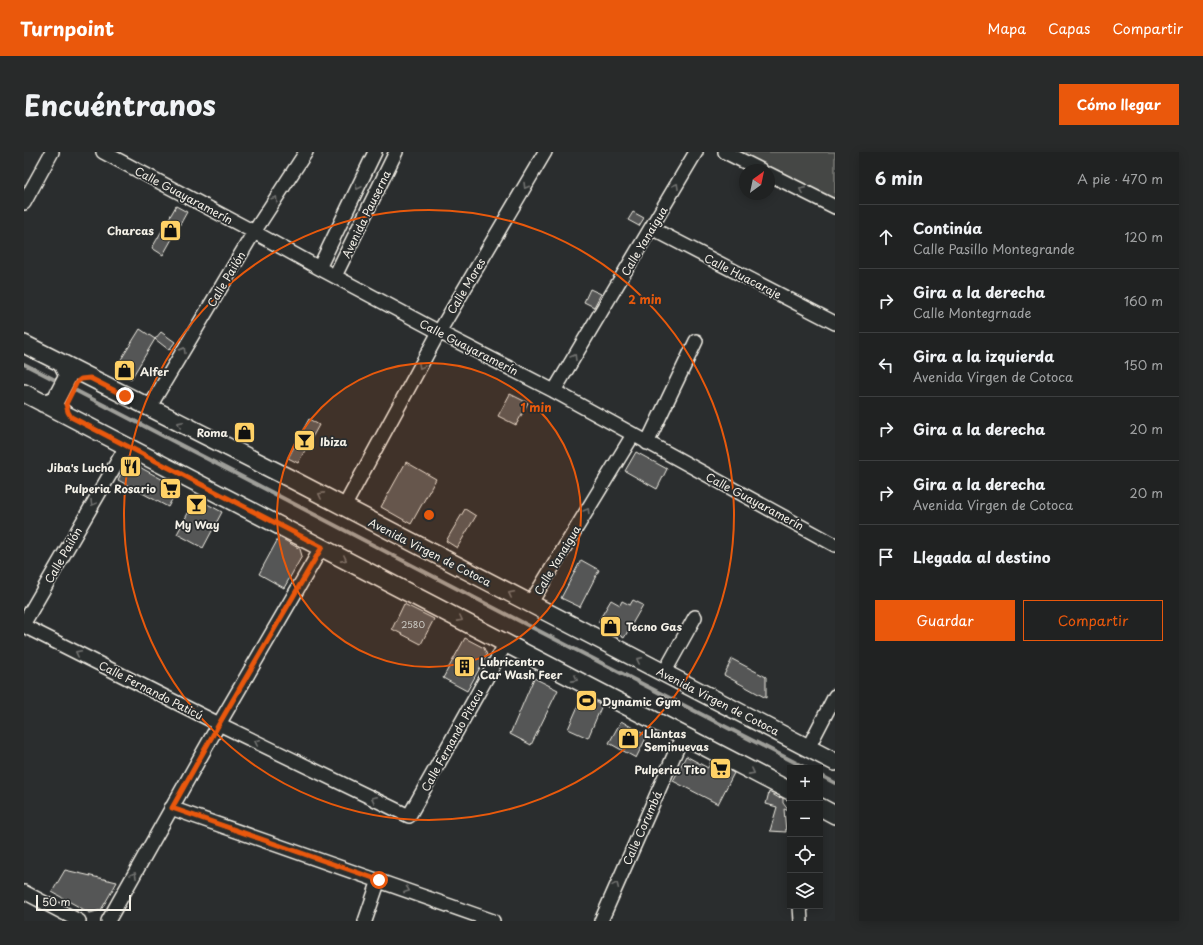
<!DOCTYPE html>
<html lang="es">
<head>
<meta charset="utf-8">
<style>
  :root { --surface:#202222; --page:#282a2a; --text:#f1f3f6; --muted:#a2a4a5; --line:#3d3f40; --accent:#ea580c }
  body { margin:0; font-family:"Playpen Sans",sans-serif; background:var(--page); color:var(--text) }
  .controls { position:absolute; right:12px; bottom:12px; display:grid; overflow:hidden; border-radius:0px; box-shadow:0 2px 10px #0003 }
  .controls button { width:36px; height:36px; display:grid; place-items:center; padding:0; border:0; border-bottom:1px solid var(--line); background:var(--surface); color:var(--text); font:20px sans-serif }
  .compass { position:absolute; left:715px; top:12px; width:36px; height:36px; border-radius:50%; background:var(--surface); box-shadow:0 2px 10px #0003; rotate:33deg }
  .scale { position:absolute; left:12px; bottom:10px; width:95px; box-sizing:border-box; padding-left:4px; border:2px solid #f4f1e8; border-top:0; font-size:11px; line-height:14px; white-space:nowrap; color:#f4f1e8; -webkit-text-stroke:3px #2a2d2e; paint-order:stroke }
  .stop { position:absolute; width:12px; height:12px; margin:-9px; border:3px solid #ea580c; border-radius:50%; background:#fff }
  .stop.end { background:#ea580c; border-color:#fff; box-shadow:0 1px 4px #0008 }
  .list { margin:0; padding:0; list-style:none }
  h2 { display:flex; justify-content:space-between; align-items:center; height:52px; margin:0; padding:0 16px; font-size:17px }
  h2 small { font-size:13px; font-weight:400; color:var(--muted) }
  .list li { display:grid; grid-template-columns:26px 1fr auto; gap:12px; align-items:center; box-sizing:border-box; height:64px; padding:0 16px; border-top:1px solid var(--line) }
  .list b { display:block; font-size:15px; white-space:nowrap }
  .list p { margin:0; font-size:13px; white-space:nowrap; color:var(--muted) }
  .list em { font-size:13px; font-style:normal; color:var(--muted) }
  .actions { display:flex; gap:8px; padding:12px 16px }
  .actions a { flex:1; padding:9px 0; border:1px solid var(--accent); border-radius:0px; text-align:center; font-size:14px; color:var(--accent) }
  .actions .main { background:var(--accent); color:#fff }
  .icon { flex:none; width:22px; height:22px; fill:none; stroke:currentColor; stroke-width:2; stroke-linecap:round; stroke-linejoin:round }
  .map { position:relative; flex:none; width:811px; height:769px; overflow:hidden; border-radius:0px }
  header { display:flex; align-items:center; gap:24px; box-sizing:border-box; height:56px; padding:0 20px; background:var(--accent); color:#fff }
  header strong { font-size:19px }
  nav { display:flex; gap:22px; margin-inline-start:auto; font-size:14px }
  .intro { display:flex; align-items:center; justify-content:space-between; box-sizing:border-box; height:96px; padding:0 24px }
  h1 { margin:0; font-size:28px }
  .button { padding:10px 18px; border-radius:0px; background:var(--accent); color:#fff; font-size:14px; font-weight:700 }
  main { display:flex; gap:24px; padding:0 24px }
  aside { flex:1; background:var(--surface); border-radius:0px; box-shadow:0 2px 10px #0003 }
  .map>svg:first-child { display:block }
  .green { fill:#444645; stroke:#9c9c96 }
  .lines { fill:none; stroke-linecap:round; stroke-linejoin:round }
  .stream { stroke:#9f9f9a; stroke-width:4 }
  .building { fill:#555756; stroke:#f4f1e8 }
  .minor-casing { stroke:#f4f1e8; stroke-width:16 }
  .major-casing { stroke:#f4f1e8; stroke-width:20 }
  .minor { stroke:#2a2d2e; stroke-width:13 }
  .major { stroke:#2a2d2e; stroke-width:17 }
  .oneway { stroke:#71726f }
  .route { stroke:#ea580c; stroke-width:5 }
  .ring { fill:none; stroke:#e8590c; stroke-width:2 }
  .labels { text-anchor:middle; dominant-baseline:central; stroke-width:3.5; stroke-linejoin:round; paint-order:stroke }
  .number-label { font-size:9px; fill:#cccac4 }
  .street-label { font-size:11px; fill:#f4f1e8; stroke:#2a2d2e }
  .poi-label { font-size:11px; font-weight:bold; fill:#f4f1e8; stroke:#2a2d2e; text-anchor:start }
  .centre { fill:#e8590c; stroke:#2a2d2e; stroke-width:2 }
  .ring-label { font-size:12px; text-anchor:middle; font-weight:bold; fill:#e8590c; stroke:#2a2d2e; stroke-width:3.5; stroke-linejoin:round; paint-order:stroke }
</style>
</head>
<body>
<header>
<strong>Turnpoint</strong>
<nav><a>Mapa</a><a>Capas</a><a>Compartir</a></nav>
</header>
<div class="intro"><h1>Encuéntranos</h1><a class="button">Cómo llegar</a></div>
<main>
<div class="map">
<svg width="811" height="769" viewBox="0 0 811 769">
  <rect width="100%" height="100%" fill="#2a2d2e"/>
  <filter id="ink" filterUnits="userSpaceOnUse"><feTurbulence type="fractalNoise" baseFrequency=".025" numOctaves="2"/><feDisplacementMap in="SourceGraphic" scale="8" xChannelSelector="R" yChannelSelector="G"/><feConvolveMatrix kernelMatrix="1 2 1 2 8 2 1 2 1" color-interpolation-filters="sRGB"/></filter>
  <g filter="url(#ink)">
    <path class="green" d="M 715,0 L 811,0 L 811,47 Z"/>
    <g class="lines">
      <path class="stream" d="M 0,212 L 37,231
        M 43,234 L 476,459 L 782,616
        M 796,623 L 811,631"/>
    </g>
    <path class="building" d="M 152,54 L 163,60 L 139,103 L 128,96 Z
      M 609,60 L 620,66 L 615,74 L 604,68 Z
      M 566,137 L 577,142 L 570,155 L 560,150 Z
      M 116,177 L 131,187 L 107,227 L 91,217 Z
      M 137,180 L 151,190 L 145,198 L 131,187 Z
      M 486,242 L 504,251 L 492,273 L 474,264 Z
      M 285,267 L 295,273 L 274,311 L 264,306 Z
      M 612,300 L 643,317 L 633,337 L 601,319 Z
      M 382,310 L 412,327 L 387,372 L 357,355 Z
      M 110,312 L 154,336 L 144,355 L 94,328 L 100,315 Z
      M 172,346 L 198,360 L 179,396 L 153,382 Z
      M 441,357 L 452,364 L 433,396 L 422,389 Z
      M 255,385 L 276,397 L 278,404 L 260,436 L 235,422 Z
      M 557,408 L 575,418 L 556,455 L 537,446 Z
      M 587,448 L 596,453 L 598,449 L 606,453 L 609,448 L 619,453 L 600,486 L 574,470 Z
      M 380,452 L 410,467 L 397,492 L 368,477 Z
      M 441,486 L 460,496 L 463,503 L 443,539 L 419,526 Z
      M 708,507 L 742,525 L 742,546 L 700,523 Z
      M 510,526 L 534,538 L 507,593 L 486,582 Z
      M 558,545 L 578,553 L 564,586 L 544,577 Z
      M 597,569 L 623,584 L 612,606 L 585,591 Z
      M 662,604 L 684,616 L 687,609 L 710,621 L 694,652 L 649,629 Z
      M 745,640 L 755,646 L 756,645 L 759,646 L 759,651 L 765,659 L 760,657 L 762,680 L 746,679 L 753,655 L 742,652 Z
      M 41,718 L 93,730 L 77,758 L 66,761 L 28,740 Z"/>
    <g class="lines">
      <defs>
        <path id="minor" d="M 79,0 L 230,80 L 295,116 L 415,180 L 530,239 L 811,393
          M 701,0 L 737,18
          M 745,22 L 811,55
          M 0,51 L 28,0
          M 627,76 L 811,171
          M 295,116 L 351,0
          M 311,124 L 372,0
          M 530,239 L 672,0
          M 125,256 L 230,80 L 282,0
          M 623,291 L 672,189
          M 320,355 L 415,180 L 521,0
          M 506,452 L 609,283
          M 0,471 L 103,293
          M 0,474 L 195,572 L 385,664 L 482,491
          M 640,521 L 671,465
          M 784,596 L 811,544
          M 147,656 L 469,769
          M 0,740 L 55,769
          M 776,754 L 777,769
          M 84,769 L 195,572 L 298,395
          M 341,769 L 355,728
          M 577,769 L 659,583"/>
        <path id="major" d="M 0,192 L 265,326 L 811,610
          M 0,241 L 766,639
          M 19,251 L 25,250 L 32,247 L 43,226 L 43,222 L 38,212
          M 796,655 L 811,663"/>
      </defs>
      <use href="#minor" class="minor-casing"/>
      <use href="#major" class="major-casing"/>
      <use href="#minor" class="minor"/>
      <use href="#major" class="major"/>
    </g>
    <defs><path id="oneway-chevron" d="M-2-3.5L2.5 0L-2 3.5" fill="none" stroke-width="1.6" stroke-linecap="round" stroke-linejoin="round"/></defs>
    <g class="oneway">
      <use href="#oneway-chevron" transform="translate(502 34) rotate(121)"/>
      <use href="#oneway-chevron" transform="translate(652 34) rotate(-60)"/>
      <use href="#oneway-chevron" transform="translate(334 35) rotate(116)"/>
      <use href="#oneway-chevron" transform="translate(778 38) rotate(-154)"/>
      <use href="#oneway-chevron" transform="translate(251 47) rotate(-57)"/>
      <use href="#oneway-chevron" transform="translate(159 198) rotate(-59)"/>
      <use href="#oneway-chevron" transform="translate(550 205) rotate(-59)"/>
      <use href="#oneway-chevron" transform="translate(397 214) rotate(119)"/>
      <use href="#oneway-chevron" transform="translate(156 272) rotate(-153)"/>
      <use href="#oneway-chevron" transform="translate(297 343) rotate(-152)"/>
      <use href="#oneway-chevron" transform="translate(69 351) rotate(120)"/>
      <use href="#oneway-chevron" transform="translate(563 359) rotate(-59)"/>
      <use href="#oneway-chevron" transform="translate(320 407) rotate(28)"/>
      <use href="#oneway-chevron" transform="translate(487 442) rotate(-153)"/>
      <use href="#oneway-chevron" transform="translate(436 467) rotate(28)"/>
      <use href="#oneway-chevron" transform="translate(54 501) rotate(-153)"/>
      <use href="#oneway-chevron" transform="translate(615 508) rotate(-153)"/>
      <use href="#oneway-chevron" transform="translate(551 527) rotate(28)"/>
      <use href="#oneway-chevron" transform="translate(233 590) rotate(-154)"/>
      <use href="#oneway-chevron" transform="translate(728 620) rotate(28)"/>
      <use href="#oneway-chevron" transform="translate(350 647) rotate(-154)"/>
      <use href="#oneway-chevron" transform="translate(110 723) rotate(-61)"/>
      <use href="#oneway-chevron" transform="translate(592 733) rotate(-66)"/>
      <use href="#oneway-chevron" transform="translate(383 738) rotate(20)"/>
    </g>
  </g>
  <g class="lines" filter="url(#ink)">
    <path class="route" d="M 101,244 L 66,226 L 57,227 L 53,230 L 42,252 L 44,260 L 47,265 L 298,395 L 195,572 L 148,656 L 355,728"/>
  </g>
  <circle cx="405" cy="363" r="152" fill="#e8590c" fill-opacity=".12"/>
  <g class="ring">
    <circle cx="405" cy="363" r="152"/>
    <circle cx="405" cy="363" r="305"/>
  </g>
  <defs>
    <symbol id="shop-square" viewBox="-11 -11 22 22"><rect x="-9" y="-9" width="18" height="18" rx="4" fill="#ffd166" stroke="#2a2d2e"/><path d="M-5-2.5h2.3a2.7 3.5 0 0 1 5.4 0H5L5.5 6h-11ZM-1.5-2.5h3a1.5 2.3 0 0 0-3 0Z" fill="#111"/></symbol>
    <symbol id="bar-square" viewBox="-11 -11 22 22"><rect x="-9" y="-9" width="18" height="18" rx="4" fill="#ffd166" stroke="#2a2d2e"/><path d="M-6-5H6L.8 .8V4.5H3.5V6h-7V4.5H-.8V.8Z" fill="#111"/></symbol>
    <symbol id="restaurant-square" viewBox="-11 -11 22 22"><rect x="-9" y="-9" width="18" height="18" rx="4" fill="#ffd166" stroke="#2a2d2e"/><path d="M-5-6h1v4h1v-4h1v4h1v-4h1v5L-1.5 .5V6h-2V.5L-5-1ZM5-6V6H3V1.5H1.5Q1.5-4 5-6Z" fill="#111"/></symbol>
    <symbol id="supermarket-square" viewBox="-11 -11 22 22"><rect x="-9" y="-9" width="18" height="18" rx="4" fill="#ffd166" stroke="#2a2d2e"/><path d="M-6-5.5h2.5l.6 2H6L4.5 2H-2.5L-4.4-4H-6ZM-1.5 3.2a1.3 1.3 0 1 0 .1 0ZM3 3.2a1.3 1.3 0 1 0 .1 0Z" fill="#111"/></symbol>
    <symbol id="building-square" viewBox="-11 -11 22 22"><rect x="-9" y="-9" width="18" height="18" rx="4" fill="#ffd166" stroke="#2a2d2e"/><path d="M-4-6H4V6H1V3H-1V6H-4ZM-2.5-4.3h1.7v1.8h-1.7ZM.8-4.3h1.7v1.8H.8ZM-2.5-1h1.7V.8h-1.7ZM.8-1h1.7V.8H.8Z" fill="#111"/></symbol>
    <symbol id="stadium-square" viewBox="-11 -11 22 22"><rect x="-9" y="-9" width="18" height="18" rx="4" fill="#ffd166" stroke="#2a2d2e"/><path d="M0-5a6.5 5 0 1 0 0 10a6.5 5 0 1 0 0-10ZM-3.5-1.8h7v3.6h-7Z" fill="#111"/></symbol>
  </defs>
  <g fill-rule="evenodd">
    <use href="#shop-square" x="134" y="66" width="25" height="25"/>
    <use href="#shop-square" x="88" y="206" width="25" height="25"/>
    <use href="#shop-square" x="208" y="268" width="25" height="25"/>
    <use href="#bar-square" x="268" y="276" width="25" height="25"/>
    <use href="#restaurant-square" x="94" y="302" width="25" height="25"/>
    <use href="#supermarket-square" x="134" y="324" width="25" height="25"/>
    <use href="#bar-square" x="160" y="340" width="25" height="25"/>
    <use href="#shop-square" x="574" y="462" width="25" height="25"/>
    <use href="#building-square" x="428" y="502" width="25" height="25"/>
    <use href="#stadium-square" x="550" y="536" width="25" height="25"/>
    <use href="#shop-square" x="592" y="574" width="25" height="25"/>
    <use href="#supermarket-square" x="684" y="604" width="25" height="25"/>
  </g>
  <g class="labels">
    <g class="number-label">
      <text x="389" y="472">2580</text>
    </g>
    <g class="street-label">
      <text transform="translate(160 43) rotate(28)">Calle Guayaramerín</text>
      <text transform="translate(342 62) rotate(-64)">Avenida Pauserna</text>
      <text transform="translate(620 89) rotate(-59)">Calle Yanaigua</text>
      <text transform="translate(719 124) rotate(27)">Calle Huacaraje</text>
      <text transform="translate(202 127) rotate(-59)">Calle Pailón</text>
      <text transform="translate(442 134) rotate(-59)">Calle Mores</text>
      <text transform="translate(445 195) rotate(27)">Calle Guayaramerín</text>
      <text transform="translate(731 349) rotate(28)">Calle Guayaramerín</text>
      <text transform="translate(406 400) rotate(27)">Avenida Virgen de Cotoca</text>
      <text transform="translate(39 403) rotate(-60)">Calle Pailón</text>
      <text transform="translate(533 408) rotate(-59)">Calle Yanaigua</text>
      <text transform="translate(127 538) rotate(27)">Calle Fernando Paticú</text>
      <text transform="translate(694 549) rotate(27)">Avenida Virgen de Cotoca</text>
      <text transform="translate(428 588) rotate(-61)">Calle Fernando Pitacu</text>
      <text transform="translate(618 676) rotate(-66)">Calle Corumbá</text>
    </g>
    <g class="poi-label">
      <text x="130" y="78" text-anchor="end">Charcas</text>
      <text x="116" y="219">Alfer</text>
      <text x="204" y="280" text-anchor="end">Roma</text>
      <text x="296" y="289">Ibiza</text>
      <text x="90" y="315" text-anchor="end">Jiba's Lucho</text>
      <text x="132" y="336" text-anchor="end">Pulperia Rosario</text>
      <text x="173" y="372" text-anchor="middle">My Way</text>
      <text x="602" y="474">Tecno Gas</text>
      <text x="456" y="509">Lubricentro<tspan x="456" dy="13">Car Wash Feer</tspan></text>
      <text x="578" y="549">Dynamic Gym</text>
      <text x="620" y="581">Llantas<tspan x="620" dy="13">Seminuevas</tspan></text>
      <text x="682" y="617" text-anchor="end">Pulperia Tito</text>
    </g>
  </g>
  <circle cx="405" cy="363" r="6" class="centre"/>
  <g class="ring-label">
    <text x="621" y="152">2 min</text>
    <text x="512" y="260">1 min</text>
  </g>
</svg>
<div class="controls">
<button>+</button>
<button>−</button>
<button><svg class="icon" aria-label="locate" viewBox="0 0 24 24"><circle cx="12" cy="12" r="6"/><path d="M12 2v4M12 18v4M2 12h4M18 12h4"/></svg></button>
<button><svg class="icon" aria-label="layers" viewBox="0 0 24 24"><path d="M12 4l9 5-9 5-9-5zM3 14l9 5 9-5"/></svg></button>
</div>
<svg class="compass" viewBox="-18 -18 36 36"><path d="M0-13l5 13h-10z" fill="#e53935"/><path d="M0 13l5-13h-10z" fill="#a2a4a5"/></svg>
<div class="scale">50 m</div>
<div class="stop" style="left:355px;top:728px"></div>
<div class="stop end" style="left:101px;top:244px"></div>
</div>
<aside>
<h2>6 min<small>A pie · 470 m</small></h2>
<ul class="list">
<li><svg class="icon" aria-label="ahead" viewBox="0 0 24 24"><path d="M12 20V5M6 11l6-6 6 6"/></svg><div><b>Continúa</b><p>Calle Pasillo Montegrande</p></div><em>120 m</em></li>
<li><svg class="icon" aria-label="right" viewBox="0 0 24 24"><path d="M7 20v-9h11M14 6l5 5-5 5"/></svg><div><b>Gira a la derecha</b><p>Calle Montegrnade</p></div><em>160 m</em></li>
<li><svg class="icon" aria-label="left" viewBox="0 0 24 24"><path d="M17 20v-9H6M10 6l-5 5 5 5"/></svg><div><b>Gira a la izquierda</b><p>Avenida Virgen de Cotoca</p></div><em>150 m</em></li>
<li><svg class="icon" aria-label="right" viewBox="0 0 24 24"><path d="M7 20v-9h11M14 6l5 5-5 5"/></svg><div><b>Gira a la derecha</b></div><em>20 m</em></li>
<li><svg class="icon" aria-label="right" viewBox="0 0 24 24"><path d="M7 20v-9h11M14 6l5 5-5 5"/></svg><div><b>Gira a la derecha</b><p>Avenida Virgen de Cotoca</p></div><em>20 m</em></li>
<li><svg class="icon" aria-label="arrive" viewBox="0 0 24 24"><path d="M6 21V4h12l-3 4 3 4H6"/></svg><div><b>Llegada al destino</b></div></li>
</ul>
<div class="actions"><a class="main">Guardar</a><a>Compartir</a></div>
</aside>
</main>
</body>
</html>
